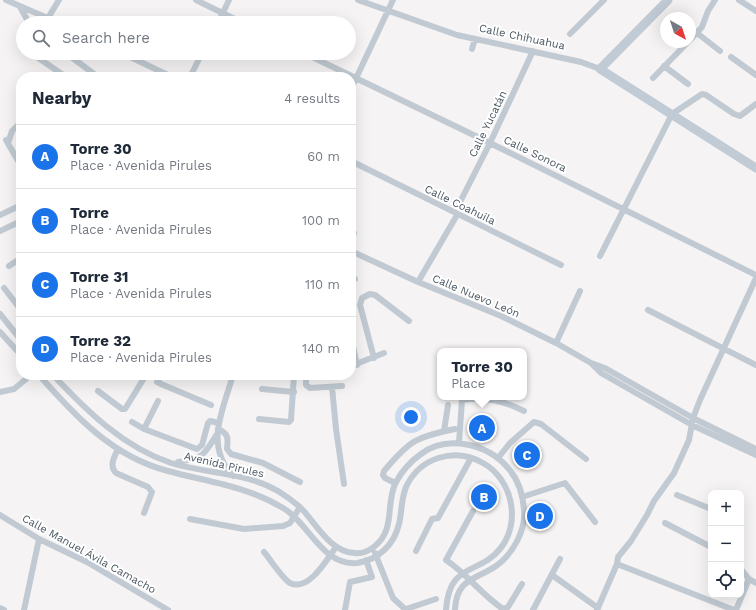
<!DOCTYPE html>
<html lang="en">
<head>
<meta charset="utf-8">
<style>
  :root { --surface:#fff; --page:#f6f6f7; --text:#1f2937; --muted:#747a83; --line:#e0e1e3; --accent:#1a73e8 }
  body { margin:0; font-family:"Work Sans",sans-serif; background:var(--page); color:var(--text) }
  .controls { position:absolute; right:12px; bottom:12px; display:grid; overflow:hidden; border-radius:8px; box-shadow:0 4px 16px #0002 }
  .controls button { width:36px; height:36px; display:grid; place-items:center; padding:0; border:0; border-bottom:1px solid var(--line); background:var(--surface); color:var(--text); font:20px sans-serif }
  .compass { position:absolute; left:660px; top:12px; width:36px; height:36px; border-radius:50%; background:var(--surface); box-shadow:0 4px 16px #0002; rotate:141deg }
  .you { position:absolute; left:411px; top:417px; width:14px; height:14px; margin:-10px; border:3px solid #fff; border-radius:50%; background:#1a73e8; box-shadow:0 0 0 6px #1a73e833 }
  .badge { display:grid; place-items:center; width:26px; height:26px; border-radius:50%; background:var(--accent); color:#fff; font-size:13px; font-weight:700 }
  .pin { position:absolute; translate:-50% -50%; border:2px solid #fff; box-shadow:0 1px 4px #0006 }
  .popup { position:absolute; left:437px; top:348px; width:90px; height:52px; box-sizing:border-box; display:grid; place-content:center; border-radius:8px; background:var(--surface); filter:drop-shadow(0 1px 3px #0005); font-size:13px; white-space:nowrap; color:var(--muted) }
  .popup b { font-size:15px; color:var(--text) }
  .popup::after { content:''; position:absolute; left:50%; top:100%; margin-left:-8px; border:8px solid transparent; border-top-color:var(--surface) }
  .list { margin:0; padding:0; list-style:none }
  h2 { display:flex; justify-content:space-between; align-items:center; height:52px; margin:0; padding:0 16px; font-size:17px }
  h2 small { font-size:13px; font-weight:400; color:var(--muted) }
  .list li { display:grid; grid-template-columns:26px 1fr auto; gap:12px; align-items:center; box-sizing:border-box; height:64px; padding:0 16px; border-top:1px solid var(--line) }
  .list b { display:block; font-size:15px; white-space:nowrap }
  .list p { margin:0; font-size:13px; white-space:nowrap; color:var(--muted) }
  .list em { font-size:13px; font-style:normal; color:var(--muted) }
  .icon { flex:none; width:22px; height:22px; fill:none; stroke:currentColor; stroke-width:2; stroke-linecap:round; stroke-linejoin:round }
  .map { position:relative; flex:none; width:756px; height:610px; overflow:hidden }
  .search { position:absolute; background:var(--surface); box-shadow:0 4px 16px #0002; left:16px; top:16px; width:340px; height:44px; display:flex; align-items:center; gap:10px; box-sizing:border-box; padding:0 14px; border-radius:22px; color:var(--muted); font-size:15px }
  .panel { position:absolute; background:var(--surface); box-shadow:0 4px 16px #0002; left:16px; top:72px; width:340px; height:308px; border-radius:16px }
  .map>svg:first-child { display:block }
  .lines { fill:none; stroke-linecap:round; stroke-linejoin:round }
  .street { stroke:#c1cad2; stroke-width:6 }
  .secondary { stroke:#c1cbd6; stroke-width:9 }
  .labels { text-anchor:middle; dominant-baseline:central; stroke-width:4; stroke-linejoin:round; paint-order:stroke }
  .street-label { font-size:11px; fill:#4a5661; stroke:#fff }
</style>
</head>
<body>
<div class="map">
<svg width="756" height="610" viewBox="0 0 756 610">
  <rect width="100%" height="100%" fill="#f5f3f3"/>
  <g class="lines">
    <path class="street" d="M 6,0 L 59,23
      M 196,0 L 243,23
      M 358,0 L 457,35 L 581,62 L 600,69
      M 739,0 L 756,11
      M 20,7 L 29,23
      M 48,18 L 59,0
      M 218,23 L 229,0
      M 697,33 L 720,51
      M 570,34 L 604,0
      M 690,40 L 702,27 L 708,11 L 715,0
      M 472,49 L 475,39
      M 66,53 L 98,77
      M 122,53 L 172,77
      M 304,53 L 490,143 L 756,275
      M 37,57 L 66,77
      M 731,57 L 756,75
      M 664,66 L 688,84
      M 190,77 L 202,53
      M 653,78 L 688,42
      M 351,89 L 393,0
      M 6,140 L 21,166
      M 8,143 L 12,131 L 21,122
      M 351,161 L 561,265
      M 459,204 L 490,143 L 533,51
      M 0,215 L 21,205
      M 0,231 L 21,221
      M 351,240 L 354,233
      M 351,251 L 418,282 L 501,316 L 556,343 L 591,363 L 605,368 L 693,418 L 756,449
      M 600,256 L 672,114 L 702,94 L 706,95 L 734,114 L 740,116 L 756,104
      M 9,266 L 21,258
      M 351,280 L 355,279
      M 418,282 L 457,215
      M 4,288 L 21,310
      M 648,310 L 756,365
      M 0,314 L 21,340
      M 0,332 L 21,355
      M 351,337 L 357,365
      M 556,343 L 580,291
      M 374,358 L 360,305 L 362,298 L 370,294 L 375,295 L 409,321
      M 591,363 L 601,373 L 692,425 L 756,455
      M 351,366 L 384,353
      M 39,375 C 75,416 113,457 168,471 C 208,482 247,486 283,508 C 309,523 322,566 357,563 C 378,560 394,545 399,524 C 402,512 401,499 406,487 C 420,457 455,447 483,463 C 512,479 522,522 500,549 C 479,575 449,562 446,610
      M 53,375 C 87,411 123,447 171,463 C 207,474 246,472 278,491 C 286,496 293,501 300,507 C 315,522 330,552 354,553 C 361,554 369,551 375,546 C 396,529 385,503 396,482 C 402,471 411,461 421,454 C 447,434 488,444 508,468 C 518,479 523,495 524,510 C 526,530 513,554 496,566 C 475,580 456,579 455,610
      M 161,375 L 157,382 L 161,384 L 211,405
      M 306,375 L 306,385 L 310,388 L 342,386
      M 332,387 L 336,429 L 344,484
      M 262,389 L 294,392
      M 98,391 L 122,409 L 125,409 L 146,375
      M 0,392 L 14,389 L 31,375
      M 259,419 L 289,422 L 291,420 L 294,375
      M 132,422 L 144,429 L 197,449 L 202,445 L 208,423 L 210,421 L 219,423
      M 144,429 L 158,401
      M 218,429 C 229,434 228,438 227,449 L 231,454 L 263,463 L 300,482
      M 444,431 L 448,405
      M 459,443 L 462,400 C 485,396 504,401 524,411
      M 118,449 C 114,457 109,466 116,473 L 148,487 L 152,492 L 144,513
      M 498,458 L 510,443 L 534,422 L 541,424 L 586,459
      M 178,462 C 203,459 204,455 217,434
      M 233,476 C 204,445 223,410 233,375
      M 395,483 L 385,478 L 383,475 L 384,471 C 410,440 416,437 455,429
      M 677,495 L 711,509
      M 522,497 L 565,483 L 595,522
      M 473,511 L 446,560 C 467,574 482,595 503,609 L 508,607 L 522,584
      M 0,515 L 39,539 L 87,562 L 168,610
      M 190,519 L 244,529 L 283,526 L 290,523 L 300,507
      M 665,523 L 711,547
      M 416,551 L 432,519 L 438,518 L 471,458
      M 264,552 C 270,559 282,578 290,583 C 309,592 327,559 336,547
      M 375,553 L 393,598 L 406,610
      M 617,564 L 734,610
      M 741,569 L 749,579 L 756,583
      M 552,575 L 598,608
      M 0,608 L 4,610
      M 406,609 L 436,599
      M 24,610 L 39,539
      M 345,610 L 350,582 L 372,577 L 366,560
      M 533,610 L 560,559
      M 597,610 L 617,564 L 618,557 L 631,541 L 647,515 L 654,501 L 674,473 L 689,440 L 693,418 L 700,400 L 756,278
      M 736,610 L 749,579"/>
    <path class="secondary" d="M 668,0 L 600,69 L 756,168"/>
  </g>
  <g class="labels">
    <g class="street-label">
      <text transform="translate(522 37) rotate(12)">Calle Chihuahua</text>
      <text transform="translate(488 124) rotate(-64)">Calle Yucatán</text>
      <text transform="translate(535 154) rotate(26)">Calle Sonora</text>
      <text transform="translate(460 205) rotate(26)">Calle Coahuila</text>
      <text transform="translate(476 296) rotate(23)">Calle Nuevo León</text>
      <text transform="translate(224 465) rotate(13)">Avenida Pirules</text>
      <text transform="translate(89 554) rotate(29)">Calle Manuel Ávila Camacho</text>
    </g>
  </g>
</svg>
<div class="controls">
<button>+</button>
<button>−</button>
<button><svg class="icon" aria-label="locate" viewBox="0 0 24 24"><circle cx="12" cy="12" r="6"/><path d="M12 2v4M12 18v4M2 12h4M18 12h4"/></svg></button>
</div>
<svg class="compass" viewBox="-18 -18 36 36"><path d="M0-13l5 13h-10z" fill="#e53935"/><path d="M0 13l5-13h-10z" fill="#747a83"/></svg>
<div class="you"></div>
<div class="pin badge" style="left:482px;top:428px">A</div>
<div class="popup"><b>Torre 30</b>Place</div>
<div class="pin badge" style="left:484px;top:497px">B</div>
<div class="pin badge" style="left:527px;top:455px">C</div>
<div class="pin badge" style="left:540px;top:516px">D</div>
<div class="search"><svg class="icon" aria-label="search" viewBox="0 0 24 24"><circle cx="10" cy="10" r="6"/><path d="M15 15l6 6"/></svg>Search here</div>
<section class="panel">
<h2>Nearby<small>4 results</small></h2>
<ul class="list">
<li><span class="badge">A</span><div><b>Torre 30</b><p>Place · Avenida Pirules</p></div><em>60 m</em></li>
<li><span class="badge">B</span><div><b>Torre</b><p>Place · Avenida Pirules</p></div><em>100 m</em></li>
<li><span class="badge">C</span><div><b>Torre 31</b><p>Place · Avenida Pirules</p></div><em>110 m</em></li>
<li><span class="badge">D</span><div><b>Torre 32</b><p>Place · Avenida Pirules</p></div><em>140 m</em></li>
</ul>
</section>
</div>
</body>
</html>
